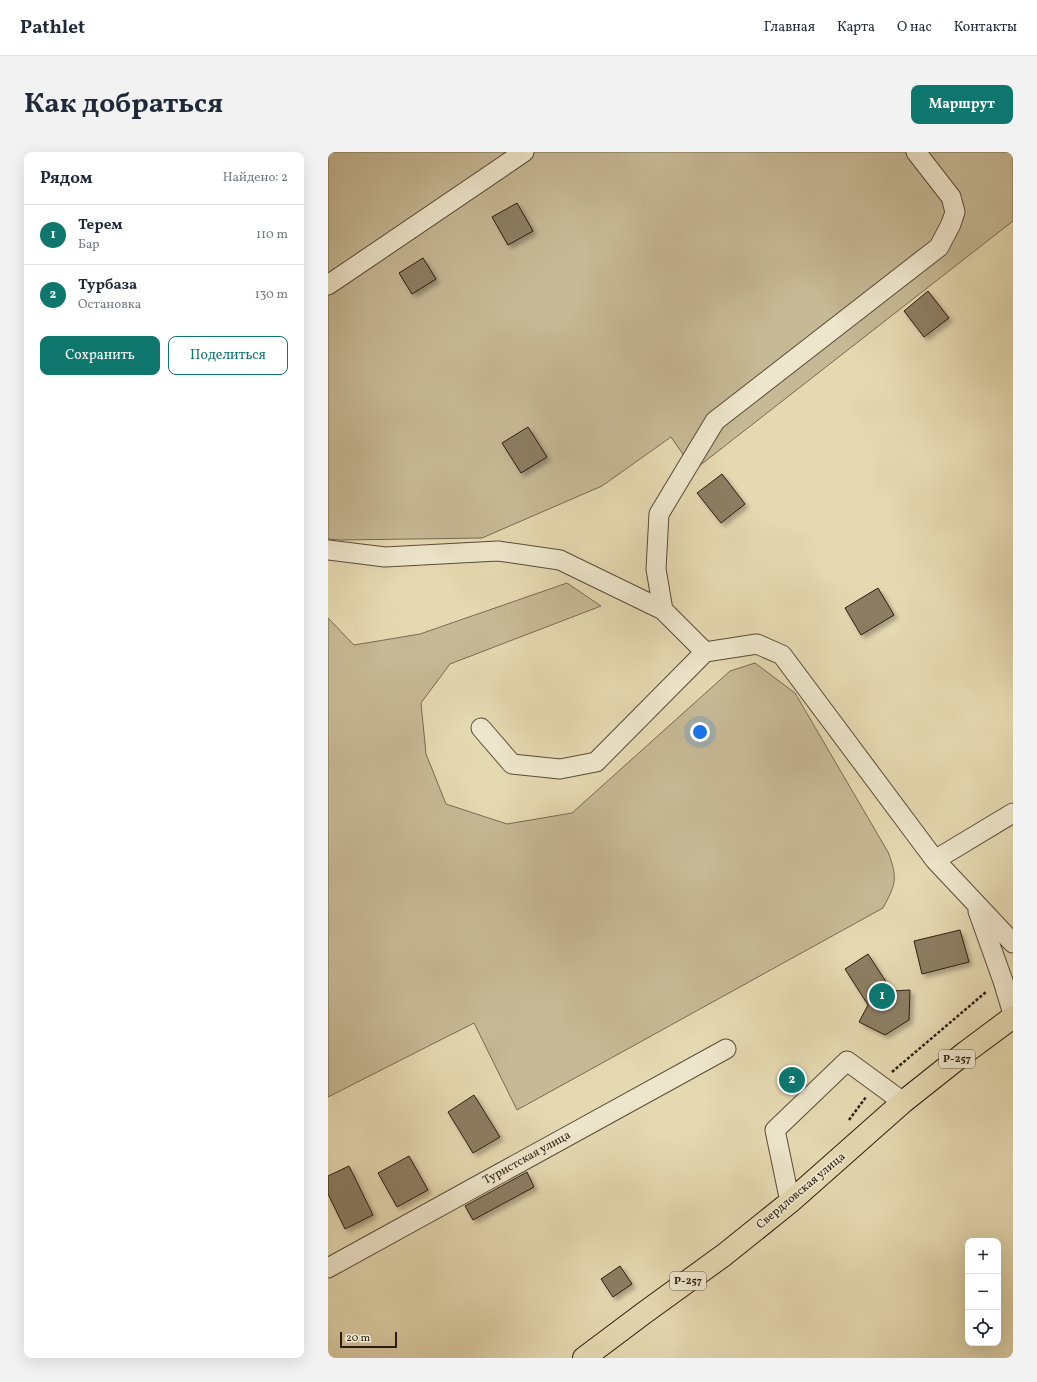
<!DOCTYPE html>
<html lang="ru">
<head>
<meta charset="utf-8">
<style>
  :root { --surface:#fff; --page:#f2f2f3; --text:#1f2937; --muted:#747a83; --line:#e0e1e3; --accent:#0f766e }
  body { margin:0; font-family:Vollkorn,serif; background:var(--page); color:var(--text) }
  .controls { position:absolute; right:12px; bottom:12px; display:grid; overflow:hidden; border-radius:8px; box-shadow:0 4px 16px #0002 }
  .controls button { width:36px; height:36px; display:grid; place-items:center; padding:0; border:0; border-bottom:1px solid var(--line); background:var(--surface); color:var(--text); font:20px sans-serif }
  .scale { position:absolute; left:12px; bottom:10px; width:57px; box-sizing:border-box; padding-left:4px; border:2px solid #2c1c0f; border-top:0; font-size:11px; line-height:14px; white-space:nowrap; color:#2c1c0f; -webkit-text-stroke:3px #eee6cc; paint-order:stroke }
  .you { position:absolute; left:372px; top:580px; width:14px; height:14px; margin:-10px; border:3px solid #fff; border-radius:50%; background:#1a73e8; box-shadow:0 0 0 6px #1a73e833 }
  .badge { display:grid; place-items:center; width:26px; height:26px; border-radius:50%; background:var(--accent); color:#fff; font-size:13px; font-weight:700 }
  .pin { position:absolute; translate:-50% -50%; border:2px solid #fff; box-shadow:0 1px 4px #0006 }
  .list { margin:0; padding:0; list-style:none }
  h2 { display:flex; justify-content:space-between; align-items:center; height:52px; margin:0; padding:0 16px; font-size:17px }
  h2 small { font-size:13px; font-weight:400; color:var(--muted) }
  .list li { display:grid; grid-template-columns:26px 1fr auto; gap:12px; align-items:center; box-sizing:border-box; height:60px; padding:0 16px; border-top:1px solid var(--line) }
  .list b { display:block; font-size:15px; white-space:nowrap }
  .list p { margin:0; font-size:13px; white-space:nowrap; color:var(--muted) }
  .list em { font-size:13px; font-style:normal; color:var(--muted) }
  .actions { display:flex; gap:8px; padding:12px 16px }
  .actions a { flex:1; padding:9px 0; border:1px solid var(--accent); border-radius:8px; text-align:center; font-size:14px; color:var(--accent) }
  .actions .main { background:var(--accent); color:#fff }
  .icon { flex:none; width:22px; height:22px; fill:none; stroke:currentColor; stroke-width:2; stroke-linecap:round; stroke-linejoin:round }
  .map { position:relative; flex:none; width:685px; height:1206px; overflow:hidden; border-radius:8px }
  header { display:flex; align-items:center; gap:24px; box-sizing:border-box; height:56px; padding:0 20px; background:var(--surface); border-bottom:1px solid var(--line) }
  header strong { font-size:19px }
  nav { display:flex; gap:22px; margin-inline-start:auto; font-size:14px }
  .intro { display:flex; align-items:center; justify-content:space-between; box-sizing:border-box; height:96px; padding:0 24px }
  h1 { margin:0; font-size:28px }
  .button { padding:10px 18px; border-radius:8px; background:var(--accent); color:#fff; font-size:14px; font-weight:700 }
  main { display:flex; gap:24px; padding:0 24px }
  aside { flex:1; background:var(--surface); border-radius:8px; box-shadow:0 4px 16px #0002 }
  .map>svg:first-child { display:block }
  .green { fill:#c6b995; stroke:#796a52 }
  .building { fill:#8c7e63; stroke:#2c1c0f; filter:url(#shadow) }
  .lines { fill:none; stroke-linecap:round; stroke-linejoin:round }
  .minor-casing { stroke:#5a4b38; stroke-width:21 }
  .highway-casing { stroke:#2c1c0f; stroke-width:24 }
  .path { stroke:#2c1c0f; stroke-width:2.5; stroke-dasharray:3 2; stroke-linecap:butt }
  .minor { stroke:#eee6cc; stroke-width:19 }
  .highway { stroke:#e5d9b1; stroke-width:22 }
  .labels { text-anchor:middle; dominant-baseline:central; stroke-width:3.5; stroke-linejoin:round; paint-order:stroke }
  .shield { fill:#eee6cc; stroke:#665948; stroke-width:1 }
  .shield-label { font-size:11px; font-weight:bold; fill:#2c1c0f }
  .street-label { font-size:12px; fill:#2c1c0f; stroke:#eee6cc }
</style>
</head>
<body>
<header>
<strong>Pathlet</strong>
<nav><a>Главная</a><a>Карта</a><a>О нас</a><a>Контакты</a></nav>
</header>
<div class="intro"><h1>Как добраться</h1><a class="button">Маршрут</a></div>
<main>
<aside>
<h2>Рядом<small>Найдено: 2</small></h2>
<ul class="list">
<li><span class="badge">1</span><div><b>Терем</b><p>Бар</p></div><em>110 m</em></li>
<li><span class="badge">2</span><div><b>Турбаза</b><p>Остановка</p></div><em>130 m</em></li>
</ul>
<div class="actions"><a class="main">Сохранить</a><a>Поделиться</a></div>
</aside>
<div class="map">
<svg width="685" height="1206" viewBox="0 0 685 1206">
  <defs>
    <filter id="shadow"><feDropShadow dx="3.5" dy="3.5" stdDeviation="2" flood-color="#0004"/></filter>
  </defs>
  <rect width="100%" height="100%" fill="#e5d9b1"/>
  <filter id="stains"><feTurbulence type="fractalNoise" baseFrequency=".005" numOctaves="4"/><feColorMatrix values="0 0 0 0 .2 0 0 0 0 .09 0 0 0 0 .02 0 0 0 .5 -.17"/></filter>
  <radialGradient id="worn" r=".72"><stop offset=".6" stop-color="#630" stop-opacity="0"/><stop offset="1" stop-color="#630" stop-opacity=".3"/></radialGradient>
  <path class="green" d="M 0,0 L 685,0 L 685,69 L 366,318 L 343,285 L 274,334 L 154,386 L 13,388 L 0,387 Z
    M 239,431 L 273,454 L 122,512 L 93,551 L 98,602 L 118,652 L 179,672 L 244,661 L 402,519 L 427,511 L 467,541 L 560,700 C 570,726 568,732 555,756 L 189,958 L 146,871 L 0,945 L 0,466 L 26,493 L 92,482 Z"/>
  <path class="building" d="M 189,51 L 205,79 L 180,93 L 164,65 Z
    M 95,106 L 108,127 L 84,142 L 71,121 Z
    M 600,139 L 621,166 L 596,185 L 576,159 Z
    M 200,275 L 219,305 L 193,321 L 174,291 Z
    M 394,322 L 417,352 L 393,371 L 369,341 Z
    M 550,436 L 566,463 L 533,483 L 517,456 Z
    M 632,778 L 641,810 L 594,822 L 586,789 Z
    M 540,802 L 564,839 L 582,838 L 581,868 L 557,883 L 531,870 L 540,853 L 517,817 Z
    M 146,943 L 172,985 L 145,1001 L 120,960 Z
    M 81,1004 L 100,1038 L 69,1055 L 50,1021 Z
    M 21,1014 L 45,1063 L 17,1077 L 0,1042 L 0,1024 Z
    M 199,1020 L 206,1035 L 145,1068 L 137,1054 Z
    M 292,1114 L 304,1132 L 285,1145 L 273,1127 Z"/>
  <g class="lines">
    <defs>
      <path id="minor" d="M 0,133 L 196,0
        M 0,398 L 57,405 L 170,399 L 232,408 L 335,458 L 377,500 L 268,610 L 232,617 L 184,612 L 153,576
        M 335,458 L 328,417 L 331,362 L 387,269 L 611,95 L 623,72 L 627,60 L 623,45 L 588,0
        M 377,500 L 429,492 L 454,503 L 607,708 L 685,791
        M 607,708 L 685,661
        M 650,759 L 675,829 L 685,862
        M 462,1050 L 447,978 L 519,909 L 575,950
        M 0,1116 L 398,897"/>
      <path id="highway" d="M 256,1206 L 316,1161 L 396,1103 L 462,1050 L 575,950 L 638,900 L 685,865"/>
    </defs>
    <use href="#minor" class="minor-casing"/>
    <use href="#highway" class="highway-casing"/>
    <path class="path" d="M 564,920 L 658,840
      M 521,968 L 538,945"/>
    <use href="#minor" class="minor"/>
    <use href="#highway" class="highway"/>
  </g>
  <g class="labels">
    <g class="shield">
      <rect x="611" y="898" width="36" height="18" rx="3"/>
      <rect x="342" y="1120" width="36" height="18" rx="3"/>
    </g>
    <g class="shield-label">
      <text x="629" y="907">Р-257</text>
      <text x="360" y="1129">Р-257</text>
    </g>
    <g class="street-label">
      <text transform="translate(199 1006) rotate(-29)">Туристская улица</text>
      <text transform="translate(473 1039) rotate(-40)">Свердловская улица</text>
    </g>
  </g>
  <rect width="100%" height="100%" filter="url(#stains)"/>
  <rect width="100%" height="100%" fill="url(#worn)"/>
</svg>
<div class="controls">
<button>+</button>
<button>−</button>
<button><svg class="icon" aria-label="locate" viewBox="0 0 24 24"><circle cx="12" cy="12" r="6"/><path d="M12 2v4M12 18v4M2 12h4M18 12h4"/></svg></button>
</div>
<div class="scale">20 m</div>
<div class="you"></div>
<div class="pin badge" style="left:554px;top:844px">1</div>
<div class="pin badge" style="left:464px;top:928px">2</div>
</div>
</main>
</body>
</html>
